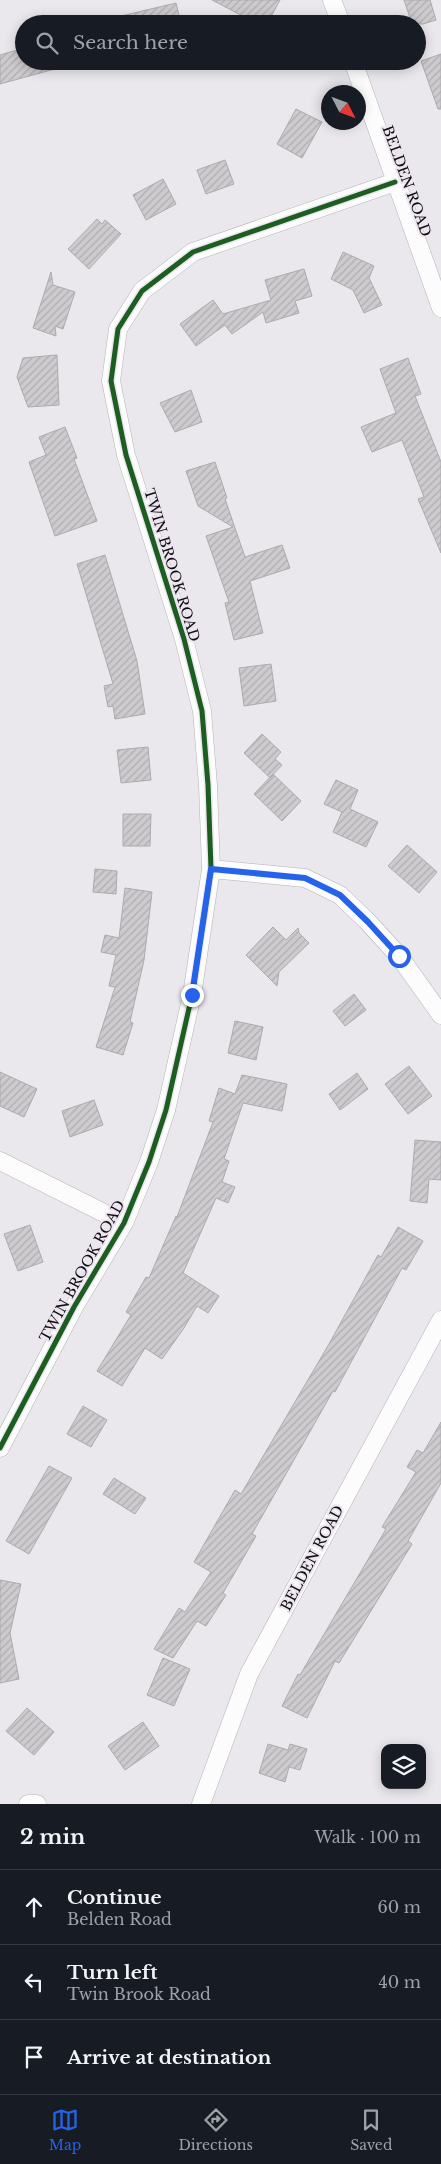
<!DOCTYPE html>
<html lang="en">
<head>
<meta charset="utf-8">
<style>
  :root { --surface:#171b24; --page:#20242c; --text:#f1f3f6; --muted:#9ea1a6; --line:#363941; --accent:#2563eb }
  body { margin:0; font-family:"Libre Baskerville",serif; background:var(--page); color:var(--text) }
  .controls { position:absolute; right:15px; bottom:15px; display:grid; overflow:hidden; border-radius:10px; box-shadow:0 2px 12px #0003 }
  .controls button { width:45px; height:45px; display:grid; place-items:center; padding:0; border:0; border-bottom:1px solid var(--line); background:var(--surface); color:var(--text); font:25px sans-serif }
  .compass { position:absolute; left:321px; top:85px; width:45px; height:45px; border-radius:50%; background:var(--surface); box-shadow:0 2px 12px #0003; rotate:132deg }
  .stop { position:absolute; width:15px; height:15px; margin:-11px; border:4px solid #2563eb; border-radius:50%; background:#fff }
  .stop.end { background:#2563eb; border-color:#fff; box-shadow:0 1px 5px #0008 }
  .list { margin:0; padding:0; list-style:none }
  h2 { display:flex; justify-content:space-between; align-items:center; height:65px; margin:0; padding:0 20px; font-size:21px }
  h2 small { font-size:16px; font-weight:400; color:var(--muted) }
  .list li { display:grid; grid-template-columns:32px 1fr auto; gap:15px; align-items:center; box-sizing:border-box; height:75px; padding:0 20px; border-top:1px solid var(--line) }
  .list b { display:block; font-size:19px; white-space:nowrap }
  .list p { margin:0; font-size:16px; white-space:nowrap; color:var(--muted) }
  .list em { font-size:16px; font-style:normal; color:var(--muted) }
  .icon { flex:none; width:28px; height:28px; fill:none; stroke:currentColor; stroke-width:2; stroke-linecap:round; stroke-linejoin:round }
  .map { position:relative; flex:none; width:441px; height:1804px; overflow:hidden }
  .search { position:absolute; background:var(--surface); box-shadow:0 2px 12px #0003; left:15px; right:15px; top:15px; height:55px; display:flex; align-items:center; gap:12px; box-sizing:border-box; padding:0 18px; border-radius:28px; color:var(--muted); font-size:19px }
  .sheet { height:290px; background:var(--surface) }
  nav { display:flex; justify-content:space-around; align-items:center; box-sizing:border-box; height:70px; border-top:1px solid var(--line); background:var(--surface); font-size:14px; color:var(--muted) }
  nav a { display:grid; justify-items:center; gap:2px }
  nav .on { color:var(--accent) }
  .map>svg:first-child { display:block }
  .building { fill:url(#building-hatch); stroke:#adaaaf }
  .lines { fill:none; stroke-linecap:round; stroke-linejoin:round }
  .minor-casing { stroke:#b5b3b7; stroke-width:19 }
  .minor { stroke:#fcfcfc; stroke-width:18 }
  .cycleway-casing { stroke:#ece5f0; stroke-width:8 }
  .cycleway { stroke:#1b5e20; stroke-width:5 }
  .route { stroke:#2563eb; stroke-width:6 }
  .labels { text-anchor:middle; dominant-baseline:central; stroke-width:4; stroke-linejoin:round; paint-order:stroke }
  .street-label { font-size:14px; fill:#0f0d10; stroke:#ece5f0 }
</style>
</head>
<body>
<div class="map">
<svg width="441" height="1804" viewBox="0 0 441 1804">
  <defs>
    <pattern id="building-hatch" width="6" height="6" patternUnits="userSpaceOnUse" patternTransform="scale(1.25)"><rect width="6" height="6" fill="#cecbcf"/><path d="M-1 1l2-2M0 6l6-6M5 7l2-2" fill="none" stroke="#b0adb1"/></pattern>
  </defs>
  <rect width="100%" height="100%" fill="#ebe8ed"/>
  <path class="building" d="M 212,0 L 280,0 L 267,24 L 258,24 Z
    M 404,0 L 430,0 L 436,20 L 423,24 L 412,24 Z
    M 176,3 L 181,24 L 118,24 L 117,17 Z
    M 24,48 L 24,61 L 62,61 L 62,67 L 0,84 L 0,55 Z
    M 441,54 L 441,109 L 438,109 L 421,61 Z
    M 296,109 L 322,122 L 302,158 L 277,144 Z
    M 225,160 L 234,184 L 206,194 L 197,170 Z
    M 163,179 L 176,204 L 146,220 L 133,195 Z
    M 97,219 L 102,224 L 105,220 L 121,234 L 89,269 L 68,249 Z
    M 343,252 L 374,266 L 369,278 L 382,305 L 364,313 L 353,290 L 331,279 Z
    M 304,269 L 312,296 L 295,301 L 299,313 L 266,323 L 263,312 L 232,334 L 225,325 L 196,346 L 180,324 L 213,300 L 223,314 L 271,300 L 265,280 Z
    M 51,272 L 53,285 L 75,292 L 63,329 L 55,326 L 56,336 L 33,328 Z
    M 57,355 L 59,405 L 28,407 L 17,377 L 23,358 Z
    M 408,358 L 421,394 L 415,396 L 441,462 L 441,553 L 418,499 L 424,497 L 402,440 L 372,452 L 361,427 L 396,413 L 380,369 Z
    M 191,390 L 202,422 L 175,432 L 160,403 Z
    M 65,427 L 77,458 L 74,459 L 97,521 L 55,536 L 29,462 L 46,455 L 39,437 Z
    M 215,462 L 227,498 L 225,499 L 245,557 L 282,545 L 290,568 L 250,581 L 263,633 L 234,640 L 225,603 L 229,602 L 206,536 L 233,527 L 198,506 L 186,471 Z
    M 105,555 L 137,661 L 145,714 L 115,719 L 113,706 L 108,707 L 104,686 L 113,684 L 77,564 Z
    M 271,664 L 276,701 L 244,706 L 239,668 Z
    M 262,734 L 281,752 L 275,759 L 282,765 L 270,778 L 244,753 Z
    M 148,747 L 151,780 L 121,783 L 117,750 Z
    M 273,774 L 301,801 L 282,821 L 254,794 Z
    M 336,780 L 358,790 L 350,809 L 378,822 L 366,847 L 333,832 L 342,812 L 324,804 Z
    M 123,814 L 151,814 L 150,846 L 123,846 Z
    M 407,845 L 437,872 L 419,893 L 388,866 Z
    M 95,869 L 117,871 L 116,894 L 93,892 Z
    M 125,888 L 152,892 L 144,960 L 130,1022 L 133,1023 L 123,1055 L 96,1047 L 115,987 L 109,986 L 116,955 L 101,952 L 105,935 L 119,938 Z
    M 273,927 L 286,940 L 298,928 L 299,933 L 309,943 L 279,972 L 277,986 L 246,955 Z
    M 354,994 L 366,1010 L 345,1026 L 333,1011 Z
    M 235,1021 L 263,1027 L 256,1060 L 228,1053 Z
    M 409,1066 L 432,1096 L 408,1114 L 385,1084 Z
    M 0,1072 L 37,1089 L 24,1117 L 0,1106 Z
    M 357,1073 L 368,1089 L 340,1110 L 329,1094 Z
    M 242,1075 L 287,1084 L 282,1111 L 243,1103 L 224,1159 L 229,1161 L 222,1182 L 235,1187 L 228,1203 L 216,1198 L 183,1273 L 219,1296 L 208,1313 L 197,1306 L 184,1328 L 162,1359 L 145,1348 L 122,1386 L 97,1371 L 131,1315 L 126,1312 L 146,1277 L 149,1278 L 176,1216 L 177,1217 L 213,1122 L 209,1121 L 219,1088 L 235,1094 Z
    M 94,1100 L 103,1125 L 70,1137 L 62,1111 Z
    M 415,1140 L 441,1142 L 441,1180 L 429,1179 L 427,1203 L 410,1201 Z
    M 30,1225 L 43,1262 L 18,1271 L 4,1234 Z
    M 398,1227 L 423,1241 L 406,1270 L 402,1268 L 335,1392 L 333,1391 L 252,1534 L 256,1536 L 223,1593 L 226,1595 L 206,1626 L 197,1621 L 173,1658 L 154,1649 L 179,1608 L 185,1612 L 211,1572 L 194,1562 L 235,1490 L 241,1494 L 329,1344 L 378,1255 L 381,1257 Z
    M 83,1406 L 107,1420 L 91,1447 L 67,1434 Z
    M 441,1422 L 441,1483 L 408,1541 L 412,1544 L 339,1663 L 335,1661 L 307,1718 L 282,1706 L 298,1674 L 300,1675 L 386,1529 L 382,1527 L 416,1472 L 407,1467 L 417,1450 L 423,1453 Z
    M 49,1466 L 72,1478 L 29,1554 L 6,1541 Z
    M 114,1478 L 146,1498 L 135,1514 L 103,1494 Z
    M 0,1580 L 21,1584 L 10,1633 L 19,1679 L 0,1683 Z
    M 163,1658 L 190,1669 L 174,1706 L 147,1695 Z
    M 27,1708 L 54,1732 L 34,1755 L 6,1731 Z
    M 143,1722 L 159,1746 L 125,1770 L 108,1746 Z
    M 268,1744 L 288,1750 L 290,1744 L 307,1749 L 300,1770 L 289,1767 L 285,1782 L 259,1773 Z"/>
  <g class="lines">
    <defs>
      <path id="minor" d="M 332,0 L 341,24
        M 353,61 L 441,308
        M 211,869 L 305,878 L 340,895 L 368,922 L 399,956 L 441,1015
        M 0,1161 L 124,1223
        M 0,1448 L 74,1307 L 124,1223 L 149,1162 L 166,1110 L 192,995 L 211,869 L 208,785 L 202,711 L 184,639 L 126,455 L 111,381 L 118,329 L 142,291 L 193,252 L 395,182
        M 28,1804 L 37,1804
        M 201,1804 L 249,1674 L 441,1320"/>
    </defs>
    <use href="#minor" class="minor-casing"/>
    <use href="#minor" class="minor"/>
    <defs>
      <path id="cycleway" d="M 0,1448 L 74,1307 L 124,1223 L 149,1162 L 166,1110 L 192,995 L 211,869 L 208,785 L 202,711 L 184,639 L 126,455 L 111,381 L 118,329 L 142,291 L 193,252 L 395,182"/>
    </defs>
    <use href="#cycleway" class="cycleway-casing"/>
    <use href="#cycleway" class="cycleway"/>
  </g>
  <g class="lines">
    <path class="route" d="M 192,995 L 211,869 L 305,878 L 340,895 L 368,922 L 399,956"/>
  </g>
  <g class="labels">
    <g class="street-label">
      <text transform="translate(407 181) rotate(70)">BELDEN ROAD</text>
      <text transform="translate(172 565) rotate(73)">TWIN BROOK ROAD</text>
      <text transform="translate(82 1271) rotate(-61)">TWIN BROOK ROAD</text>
      <text transform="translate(312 1558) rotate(-62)">BELDEN ROAD</text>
    </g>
  </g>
</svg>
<div class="controls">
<button><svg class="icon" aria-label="layers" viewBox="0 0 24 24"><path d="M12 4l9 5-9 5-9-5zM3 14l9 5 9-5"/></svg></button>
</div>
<svg class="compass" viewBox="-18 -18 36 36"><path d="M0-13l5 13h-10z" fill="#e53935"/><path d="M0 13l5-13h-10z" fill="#9ea1a6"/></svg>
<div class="stop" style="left:399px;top:956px"></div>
<div class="stop end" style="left:192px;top:995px"></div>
<div class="search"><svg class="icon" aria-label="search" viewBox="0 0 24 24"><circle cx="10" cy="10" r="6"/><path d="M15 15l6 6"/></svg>Search here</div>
</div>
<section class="sheet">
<h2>2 min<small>Walk · 100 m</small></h2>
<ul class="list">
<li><svg class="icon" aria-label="ahead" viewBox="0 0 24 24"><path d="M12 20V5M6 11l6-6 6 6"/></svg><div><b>Continue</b><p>Belden Road</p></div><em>60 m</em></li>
<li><svg class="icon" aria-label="left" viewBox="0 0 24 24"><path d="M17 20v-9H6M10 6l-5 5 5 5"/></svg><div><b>Turn left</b><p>Twin Brook Road</p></div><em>40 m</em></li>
<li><svg class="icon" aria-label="arrive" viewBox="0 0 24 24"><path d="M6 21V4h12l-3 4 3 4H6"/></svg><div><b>Arrive at destination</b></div></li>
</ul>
</section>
<nav>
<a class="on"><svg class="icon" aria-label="map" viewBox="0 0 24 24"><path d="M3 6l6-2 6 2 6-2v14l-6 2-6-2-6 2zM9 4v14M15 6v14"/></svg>Map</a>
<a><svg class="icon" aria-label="directions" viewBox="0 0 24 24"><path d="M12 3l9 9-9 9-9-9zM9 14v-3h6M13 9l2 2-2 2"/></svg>Directions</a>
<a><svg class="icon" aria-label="saved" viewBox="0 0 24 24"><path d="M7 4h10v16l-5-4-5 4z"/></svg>Saved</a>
</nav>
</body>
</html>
